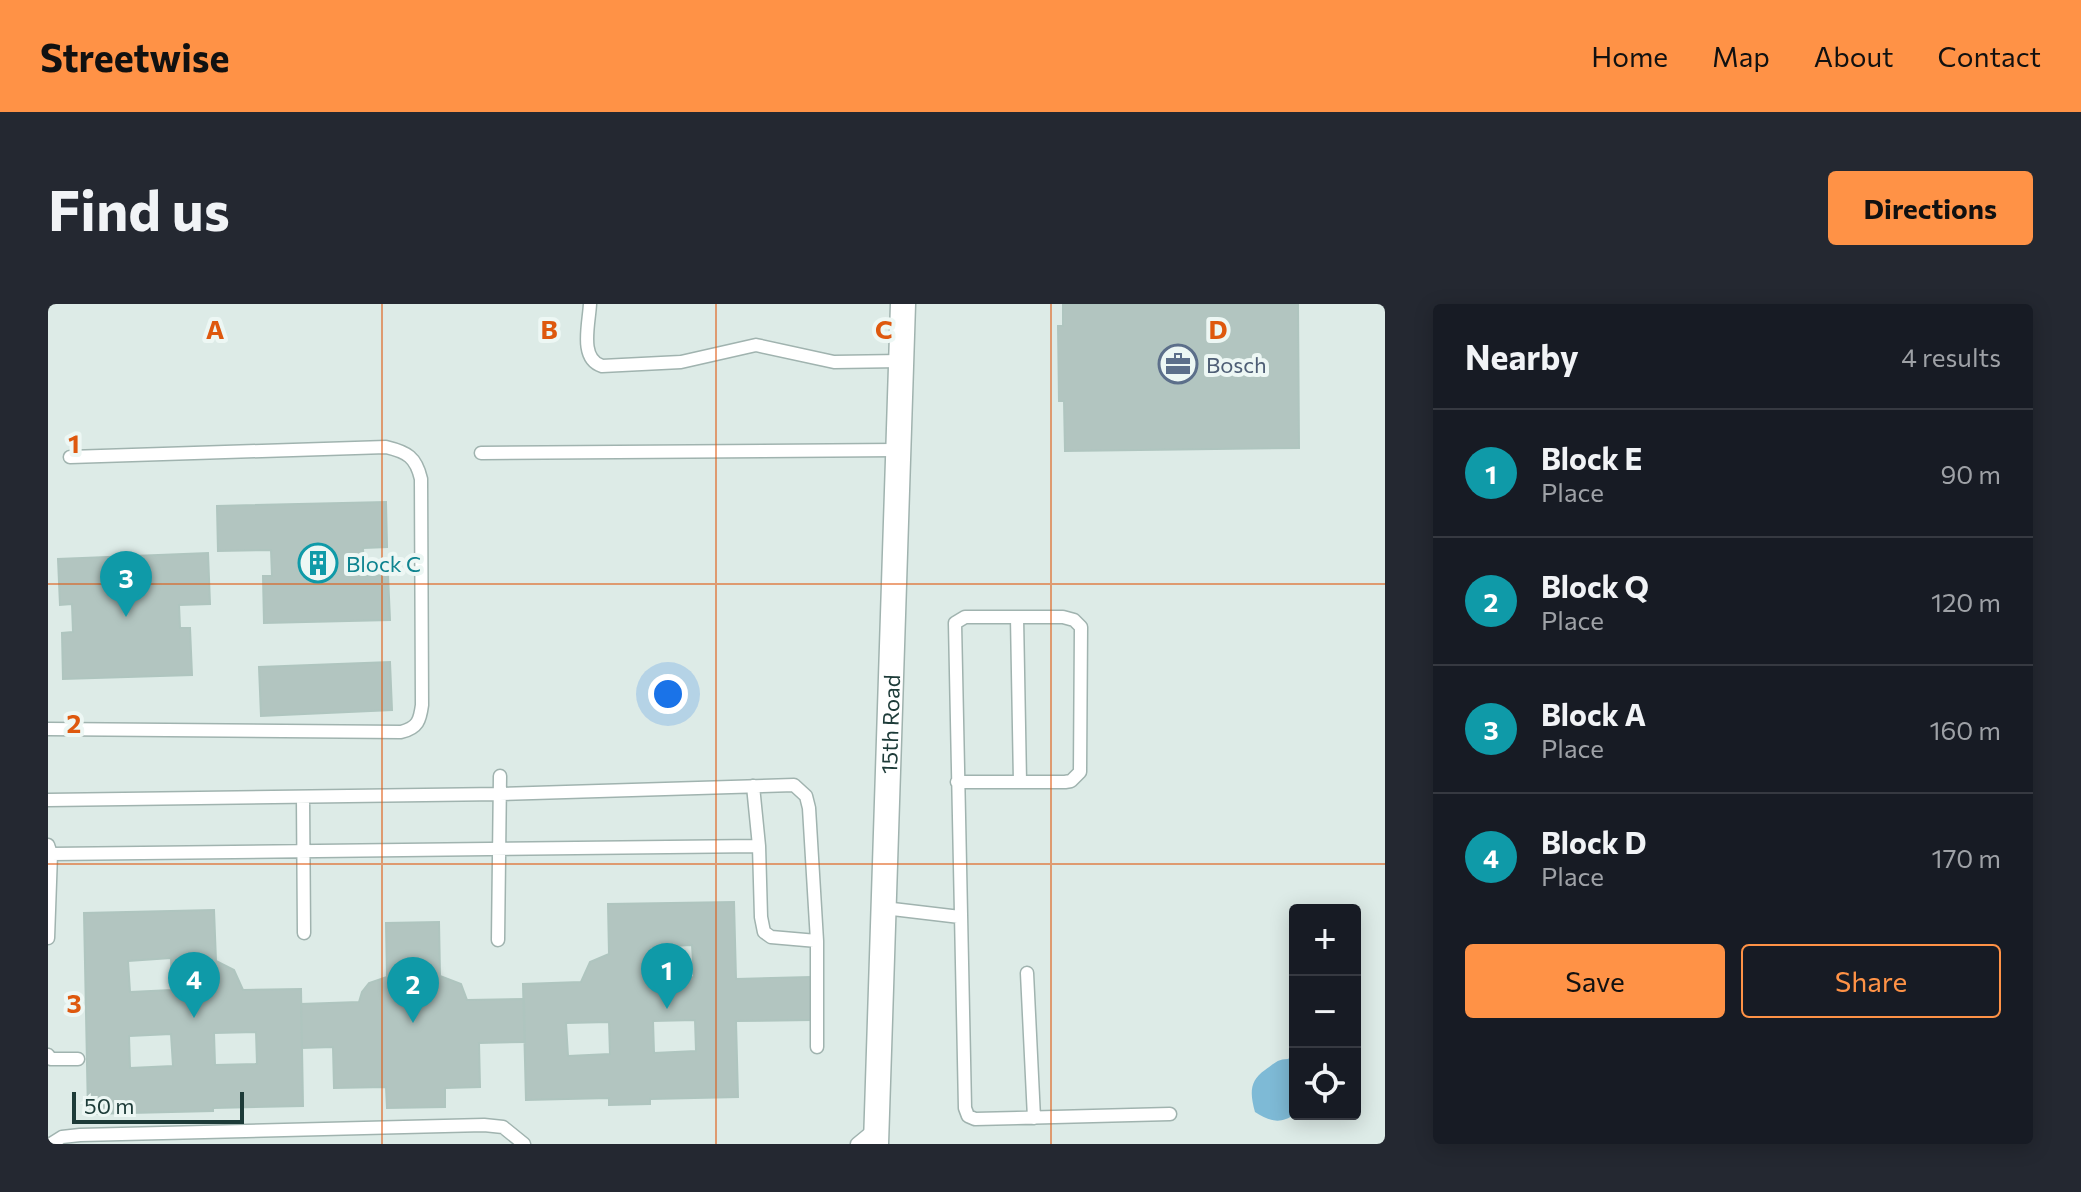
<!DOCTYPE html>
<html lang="en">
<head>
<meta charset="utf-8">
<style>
  :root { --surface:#171b24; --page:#242831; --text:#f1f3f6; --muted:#9ea1a6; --line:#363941; --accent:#ff9246 }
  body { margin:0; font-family:Commissioner,sans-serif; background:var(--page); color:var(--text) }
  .controls { position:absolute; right:24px; bottom:24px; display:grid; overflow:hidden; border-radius:8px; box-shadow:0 4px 20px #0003 }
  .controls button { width:72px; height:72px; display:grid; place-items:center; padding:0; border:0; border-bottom:2px solid var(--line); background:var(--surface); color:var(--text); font:40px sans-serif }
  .scale { position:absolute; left:24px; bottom:20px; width:172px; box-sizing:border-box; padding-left:8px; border:4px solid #1d3b38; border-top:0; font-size:22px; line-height:28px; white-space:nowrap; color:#1d3b38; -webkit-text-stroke:6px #edf7f4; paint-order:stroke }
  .you { position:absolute; left:620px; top:390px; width:28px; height:28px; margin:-20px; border:6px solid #fff; border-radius:50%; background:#1a73e8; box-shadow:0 0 0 12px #1a73e833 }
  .badge { display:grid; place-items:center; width:52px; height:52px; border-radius:50%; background:var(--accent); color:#fff; font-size:26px; font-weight:700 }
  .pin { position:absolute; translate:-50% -66px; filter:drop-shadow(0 2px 4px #0008) }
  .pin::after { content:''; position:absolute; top:42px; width:28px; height:24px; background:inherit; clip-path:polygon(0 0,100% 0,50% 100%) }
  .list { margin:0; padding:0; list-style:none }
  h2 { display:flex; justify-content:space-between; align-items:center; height:104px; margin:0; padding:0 32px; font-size:34px }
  h2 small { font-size:26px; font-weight:400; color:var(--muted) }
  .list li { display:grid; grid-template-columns:52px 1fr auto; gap:24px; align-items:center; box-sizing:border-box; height:128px; padding:0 32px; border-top:2px solid var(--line) }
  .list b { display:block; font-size:30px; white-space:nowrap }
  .list p { margin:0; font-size:26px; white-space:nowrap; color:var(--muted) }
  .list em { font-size:26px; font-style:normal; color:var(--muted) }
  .actions { display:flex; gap:16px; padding:24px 32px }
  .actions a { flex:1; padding:18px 0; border:2px solid var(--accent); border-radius:8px; text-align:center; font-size:28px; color:var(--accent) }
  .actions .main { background:var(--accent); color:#111 }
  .icon { flex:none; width:44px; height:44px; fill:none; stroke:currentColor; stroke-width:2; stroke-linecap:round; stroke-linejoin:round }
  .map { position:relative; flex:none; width:1337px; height:840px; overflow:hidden; border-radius:8px }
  header { display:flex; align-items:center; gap:48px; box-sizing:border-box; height:112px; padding:0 40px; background:var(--accent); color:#111 }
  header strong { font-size:38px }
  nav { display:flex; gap:44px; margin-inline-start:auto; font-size:28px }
  .intro { display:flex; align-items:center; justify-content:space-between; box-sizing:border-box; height:192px; padding:0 48px }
  h1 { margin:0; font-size:56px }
  .button { padding:20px 36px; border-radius:8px; background:var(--accent); color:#111; font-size:28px; font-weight:700 }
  main { display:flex; gap:48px; padding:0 48px }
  aside { flex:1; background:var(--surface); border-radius:8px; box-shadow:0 4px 20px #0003 }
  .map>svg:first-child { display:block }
  .water { fill:#7ebad6 }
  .building { fill:#b2c5c0; stroke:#afc5bf; stroke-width:2; fill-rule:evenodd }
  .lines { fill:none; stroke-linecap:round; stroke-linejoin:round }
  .service-casing { stroke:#a0b3af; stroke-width:15 }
  .minor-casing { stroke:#a0b3af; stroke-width:27 }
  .service { stroke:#fff; stroke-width:12 }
  .minor { stroke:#fff; stroke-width:24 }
  .grid { fill:none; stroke:#de580e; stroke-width:2; stroke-opacity:0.55 }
  .labels { text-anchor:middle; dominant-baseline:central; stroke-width:8; stroke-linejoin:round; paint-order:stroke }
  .service-label { font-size:22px; fill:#4e5e75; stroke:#edf7f4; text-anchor:start }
  .culture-label { font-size:22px; fill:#0d838f; stroke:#edf7f4; text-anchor:start }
  .street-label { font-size:22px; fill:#1d3b38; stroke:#edf7f4 }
  .grid-label { font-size:26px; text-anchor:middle; font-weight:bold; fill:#de580e; stroke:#edf7f4; stroke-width:8; stroke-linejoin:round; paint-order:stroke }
</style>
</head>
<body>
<header>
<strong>Streetwise</strong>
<nav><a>Home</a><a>Map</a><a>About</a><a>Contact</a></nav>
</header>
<div class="intro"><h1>Find us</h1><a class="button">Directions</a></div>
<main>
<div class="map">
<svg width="1337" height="840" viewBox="0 0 1337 840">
  <rect width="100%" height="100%" fill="#ddebe7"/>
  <path class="water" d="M 1247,749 L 1247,810 C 1232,821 1221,817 1207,808 C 1202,790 1201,777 1217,766 C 1226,760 1229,755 1240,755 Z"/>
  <path class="building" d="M 1015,0 L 1250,0 L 1251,144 L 1017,147 L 1016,97 L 1011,97 L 1010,22 L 1015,22 Z
    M 338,198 L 339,243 L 315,244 L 316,272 L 340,271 L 342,316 L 216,319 L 215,272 L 224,272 L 223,246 L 170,247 L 169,202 Z
    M 160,249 L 162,300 L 131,301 L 132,324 L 142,324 L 144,371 L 15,375 L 14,329 L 25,328 L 24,300 L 12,301 L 10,255 Z
    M 342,358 L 344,406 L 213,412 L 211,363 Z
    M 686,598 L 688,675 L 762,673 L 763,716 L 688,717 L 690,793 L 602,795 L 602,800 L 561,801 L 561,794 L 478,796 L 475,680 L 533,678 L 542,658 L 561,650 L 560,600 ZM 644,641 L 646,673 L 603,676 L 602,643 ZM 647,716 L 648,747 L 606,749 L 605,717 ZM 561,718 L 562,750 L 520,752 L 518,719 Z
    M 166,606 L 168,657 L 186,666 L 195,686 L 253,685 L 255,802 L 165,804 L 165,807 L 40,810 L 36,609 ZM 123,654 L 124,686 L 82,688 L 80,657 ZM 208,728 L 209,760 L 167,761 L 166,729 ZM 123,730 L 125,762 L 82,764 L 81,732 Z
    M 391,618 L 392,672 L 413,680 L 419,696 L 476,695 L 477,738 L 431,739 L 432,783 L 397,784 L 397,803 L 339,804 L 338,783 L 286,784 L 285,743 L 254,744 L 253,700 L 311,698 L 314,688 L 321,679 L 339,673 L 338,619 Z"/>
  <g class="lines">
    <defs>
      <path id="service" d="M 542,0 C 541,20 531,55 554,62 L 633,58 L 708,41 L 786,58 L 853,57
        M 433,149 L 850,146
        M 969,313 L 972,478
        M 0,425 L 353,428 C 370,424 372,416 374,401 L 373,175 C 368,153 359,148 338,143 L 22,153
        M 909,478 L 1017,478 L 1023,477 L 1032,468 L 1033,323 L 1026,316 L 1015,313 L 917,313 L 907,319 L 917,804 L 920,812 L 927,815 L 1122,810
        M 705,482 L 711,542 L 713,613 L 716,628 L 723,633 L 769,637
        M 255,494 L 256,629
        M 0,496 L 452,490 L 746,481 L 758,492 L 761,504 L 769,637 L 769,743
        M 0,541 L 3,550 L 0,634
        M 3,550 L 711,542
        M 836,604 L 912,613
        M 450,636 L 452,472
        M 979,669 L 986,814
        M 0,751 L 3,755 L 30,755
        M 3,840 L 14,833 L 32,831 L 436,821 L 455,823 L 476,840
        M 809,840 L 826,826"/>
      <g id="minor">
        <path id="s1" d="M 828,840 L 855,0"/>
      </g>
    </defs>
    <use href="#service" class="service-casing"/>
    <use href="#minor" class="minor-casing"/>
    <use href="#service" class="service"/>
    <use href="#minor" class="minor"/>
  </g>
  <path class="grid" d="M 334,0 L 334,840M 668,0 L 668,840M 1003,0 L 1003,840M 0,280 L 1337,280M 0,560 L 1337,560"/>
  <defs>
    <symbol id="office-ring" viewBox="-11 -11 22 22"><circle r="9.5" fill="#edf7f4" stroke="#5c6f8a" stroke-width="1.5"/><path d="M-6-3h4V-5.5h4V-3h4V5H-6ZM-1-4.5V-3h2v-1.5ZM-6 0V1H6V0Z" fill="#5c6f8a"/></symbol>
    <symbol id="building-ring" viewBox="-11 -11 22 22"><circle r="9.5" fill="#edf7f4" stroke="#0f9aa8" stroke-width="1.5"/><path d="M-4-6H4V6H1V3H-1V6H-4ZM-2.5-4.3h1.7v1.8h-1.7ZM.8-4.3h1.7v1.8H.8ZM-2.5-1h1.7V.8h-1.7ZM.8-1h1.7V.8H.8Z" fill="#0f9aa8"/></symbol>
  </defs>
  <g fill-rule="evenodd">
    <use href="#office-ring" x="1108" y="38" width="44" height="44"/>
    <use href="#building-ring" x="248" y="237" width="44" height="44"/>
  </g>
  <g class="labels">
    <g class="service-label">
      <text x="1158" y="60">Bosch</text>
    </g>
    <g class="culture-label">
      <text x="298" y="259">Block C</text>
    </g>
    <g class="street-label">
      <text stroke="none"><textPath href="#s1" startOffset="420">15th Road</textPath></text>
    </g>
  </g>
  <g class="grid-label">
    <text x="167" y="35">A</text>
    <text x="501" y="35">B</text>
    <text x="836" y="35">C</text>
    <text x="1170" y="35">D</text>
    <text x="26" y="149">1</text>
    <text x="26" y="429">2</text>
    <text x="26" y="709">3</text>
  </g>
</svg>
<div class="controls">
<button>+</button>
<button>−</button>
<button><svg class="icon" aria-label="locate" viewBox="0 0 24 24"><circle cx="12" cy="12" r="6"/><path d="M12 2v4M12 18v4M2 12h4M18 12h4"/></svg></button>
</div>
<div class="scale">50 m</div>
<div class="you"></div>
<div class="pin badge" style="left:619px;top:705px;background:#0f9aa8">1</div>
<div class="pin badge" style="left:365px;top:719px;background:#0f9aa8">2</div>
<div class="pin badge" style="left:78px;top:313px;background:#0f9aa8">3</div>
<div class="pin badge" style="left:146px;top:714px;background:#0f9aa8">4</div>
</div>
<aside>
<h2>Nearby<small>4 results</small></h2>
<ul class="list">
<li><span class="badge" style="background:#0f9aa8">1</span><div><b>Block E</b><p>Place</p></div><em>90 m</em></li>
<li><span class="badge" style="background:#0f9aa8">2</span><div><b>Block Q</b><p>Place</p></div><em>120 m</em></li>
<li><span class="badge" style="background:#0f9aa8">3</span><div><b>Block A</b><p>Place</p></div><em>160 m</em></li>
<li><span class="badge" style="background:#0f9aa8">4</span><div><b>Block D</b><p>Place</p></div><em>170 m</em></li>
</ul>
<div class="actions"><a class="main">Save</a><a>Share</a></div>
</aside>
</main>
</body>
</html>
